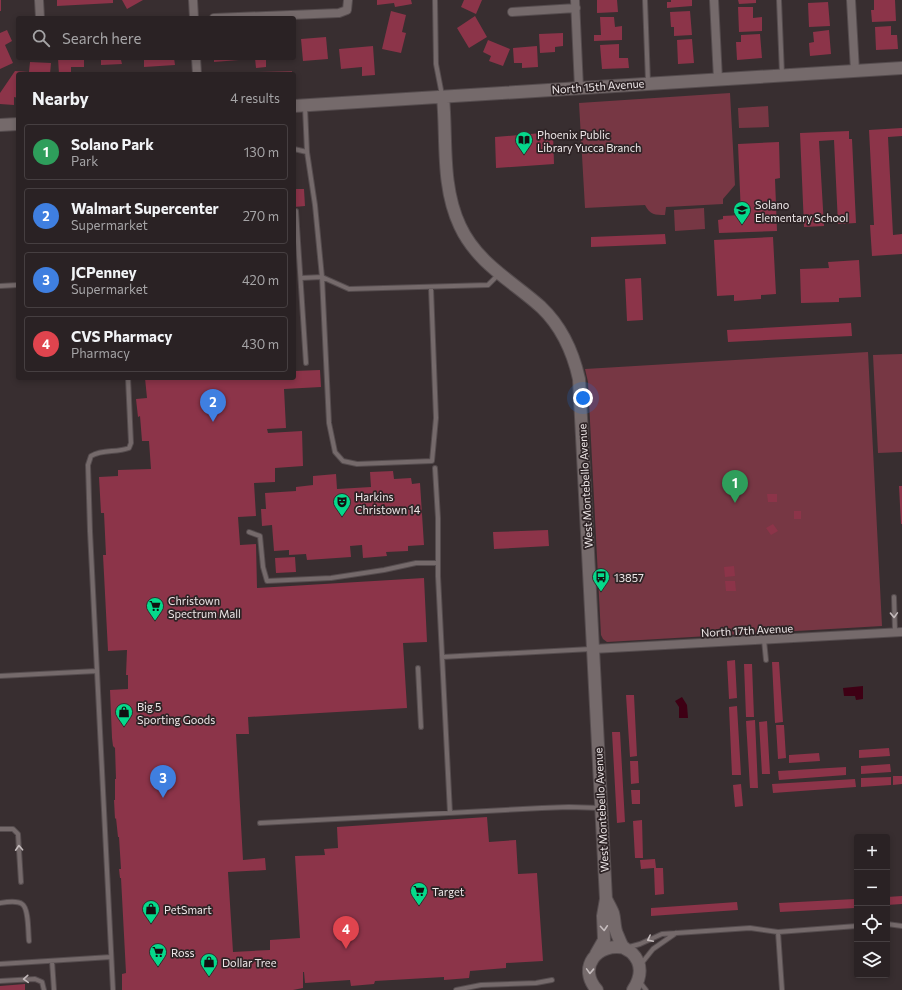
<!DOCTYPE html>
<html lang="en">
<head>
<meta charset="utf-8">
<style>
  :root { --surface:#2a2224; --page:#362f31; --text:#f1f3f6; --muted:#a5a4a6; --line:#463f41; --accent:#05d98b }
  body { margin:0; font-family:Commissioner,sans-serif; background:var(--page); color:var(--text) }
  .controls { position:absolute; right:12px; bottom:12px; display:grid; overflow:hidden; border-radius:4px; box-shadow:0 2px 6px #0003 }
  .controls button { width:36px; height:36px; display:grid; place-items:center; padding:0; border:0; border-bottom:1px solid var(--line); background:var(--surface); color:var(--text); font:20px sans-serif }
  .you { position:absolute; left:583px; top:398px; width:14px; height:14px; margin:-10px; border:3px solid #fff; border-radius:50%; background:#1a73e8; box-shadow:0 0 0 6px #1a73e833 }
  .badge { display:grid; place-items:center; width:26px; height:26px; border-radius:50%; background:var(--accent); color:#fff; font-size:13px; font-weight:700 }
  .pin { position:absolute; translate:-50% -33px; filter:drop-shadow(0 1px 2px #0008) }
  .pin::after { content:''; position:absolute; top:21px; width:14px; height:12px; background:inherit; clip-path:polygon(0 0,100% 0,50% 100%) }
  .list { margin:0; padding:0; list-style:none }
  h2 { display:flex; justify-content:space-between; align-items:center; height:52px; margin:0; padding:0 16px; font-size:17px }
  h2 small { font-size:13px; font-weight:400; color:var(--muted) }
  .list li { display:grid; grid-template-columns:26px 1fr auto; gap:12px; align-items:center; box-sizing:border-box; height:56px; margin:0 8px 8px; padding:0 8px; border:1px solid var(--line); border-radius:4px }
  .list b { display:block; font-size:15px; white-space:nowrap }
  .list p { margin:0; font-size:13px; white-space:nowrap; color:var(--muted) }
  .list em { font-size:13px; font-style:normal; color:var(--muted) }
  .icon { flex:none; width:22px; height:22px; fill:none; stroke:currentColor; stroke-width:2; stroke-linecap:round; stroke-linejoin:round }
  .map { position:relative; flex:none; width:902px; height:990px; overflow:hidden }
  .search { position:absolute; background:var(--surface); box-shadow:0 2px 6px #0003; left:16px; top:16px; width:280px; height:44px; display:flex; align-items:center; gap:10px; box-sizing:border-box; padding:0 14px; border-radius:4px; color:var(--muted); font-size:15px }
  .panel { position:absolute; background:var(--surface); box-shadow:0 2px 6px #0003; left:16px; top:72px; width:280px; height:308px; border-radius:4px }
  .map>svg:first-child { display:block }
  .green { fill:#773744 }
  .water { fill:#3e0014 }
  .building { fill:#8c3449 }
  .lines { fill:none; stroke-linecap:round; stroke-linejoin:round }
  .lane-casing { stroke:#554c4e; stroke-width:6 }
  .street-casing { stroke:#554c4e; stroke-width:10 }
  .secondary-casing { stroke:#554c4e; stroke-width:14 }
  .lane { stroke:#756a6b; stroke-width:4 }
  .street { stroke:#756a6b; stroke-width:8 }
  .secondary { stroke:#756a6b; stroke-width:12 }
  .oneway { stroke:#c4bbbc }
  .labels { text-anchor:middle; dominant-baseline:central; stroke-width:3.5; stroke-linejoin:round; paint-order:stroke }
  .street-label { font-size:11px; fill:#eee7e8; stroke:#2e2426 }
  .poi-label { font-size:11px; fill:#eee7e8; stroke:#2e2426; text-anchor:start }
</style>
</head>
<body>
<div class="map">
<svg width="902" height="990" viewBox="0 0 902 990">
  <rect width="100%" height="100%" fill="#382e30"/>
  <path class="green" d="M 292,71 L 292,74 L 258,74 L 258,72 Z
    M 730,93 L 735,185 L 723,199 L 723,204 L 666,207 L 665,215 C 655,215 650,215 645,205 L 585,208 L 579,103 Z
    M 768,106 L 769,127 L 739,128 L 738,108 Z
    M 704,208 L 705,229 L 675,231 L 674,210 Z
    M 868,352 L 882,626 L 607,642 L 603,639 L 601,635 L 588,382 L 585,369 Z
    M 902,354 L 902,452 L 878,453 L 873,355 Z"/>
  <path class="water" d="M 863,686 L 863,699 L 856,700 L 855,696 L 844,696 L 843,688 Z
    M 682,697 L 687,705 L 688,718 L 679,718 L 679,707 L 675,701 Z"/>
  <path class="building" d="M 0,0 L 1,0 L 1,11 L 0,11 Z
    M 57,0 L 113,0 L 113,3 L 57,6 Z
    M 122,0 L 143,0 L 127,9 Z
    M 377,0 L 411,0 L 412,4 L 395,7 L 394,3 L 377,5 Z
    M 464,0 L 482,0 L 476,14 L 461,7 Z
    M 597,0 L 617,0 L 618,12 L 597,13 Z
    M 671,0 L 692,0 L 692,6 L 667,8 L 667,2 L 671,2 Z
    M 738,0 L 756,0 L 756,3 L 739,4 Z
    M 874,0 L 895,0 L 896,21 L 872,22 L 871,10 L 874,10 Z
    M 828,2 L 830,26 L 809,27 L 808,3 Z
    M 738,7 L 753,7 L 753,18 L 762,17 L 762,31 L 739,32 Z
    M 391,11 L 406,15 L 402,32 L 406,33 L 401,53 L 382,49 Z
    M 690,11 L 692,35 L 674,36 L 674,27 L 671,27 L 670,12 Z
    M 475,16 L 487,37 L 469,48 L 457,28 Z
    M 600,17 L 614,17 L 615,27 L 622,26 L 622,40 L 594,41 L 594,35 L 601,35 Z
    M 891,26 L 891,35 L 897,35 L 898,49 L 876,50 L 875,27 Z
    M 7,30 L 12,41 L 5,45 L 13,63 L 0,69 L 0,33 Z
    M 829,30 L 831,54 L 810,56 L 809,43 L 814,42 L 813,32 Z
    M 563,33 L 563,46 L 555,47 L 555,52 L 540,53 L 539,34 Z
    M 760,34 L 762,58 L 737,60 L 736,42 L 741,42 L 741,35 Z
    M 326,37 L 328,59 L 303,61 L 301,39 Z
    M 692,39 L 694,63 L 678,64 L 677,40 Z
    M 488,40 L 510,49 L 503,66 L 489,61 L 491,56 L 483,52 Z
    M 619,44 L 619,58 L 628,58 L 629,68 L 602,69 L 600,45 Z
    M 373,46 L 375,75 L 362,76 L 362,67 L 341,69 L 339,49 Z
    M 537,46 L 538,67 L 522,68 L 522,63 L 514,63 L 513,48 Z
    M 58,58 L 93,58 L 93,59 L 84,60 L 84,67 L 71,67 L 71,73 L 59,74 Z
    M 101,58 L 134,58 L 134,59 L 121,60 L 122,64 L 101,65 Z
    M 144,58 L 174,58 L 175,65 L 144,67 Z
    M 214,58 L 251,58 L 251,59 L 214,62 Z
    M 255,58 L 266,58 L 266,67 L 256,68 Z
    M 30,62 L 51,63 L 50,74 L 18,74 L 18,98 L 14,97 L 14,105 L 0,104 L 0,93 L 15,71 L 29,72 Z
    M 902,128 L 902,136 L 888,137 L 893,235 L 902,234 L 902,254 L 872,256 L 870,225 L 874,225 L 869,130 Z
    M 849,131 L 849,139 L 852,139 L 856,223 L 838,224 L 834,140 L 819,141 L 824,226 L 804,227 L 800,133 Z
    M 553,132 L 554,164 L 496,168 L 495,137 Z
    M 779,142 L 780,178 L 775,179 L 777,231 L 719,233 L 718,220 L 723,219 L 723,216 L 741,215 L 738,144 Z
    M 294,189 L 304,189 L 305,206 L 294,207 Z
    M 665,234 L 666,244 L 591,247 L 591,237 Z
    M 773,237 L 776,294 L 761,295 L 761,299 L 734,301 L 734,295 L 717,296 L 714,240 Z
    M 859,260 L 861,297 L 839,298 L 839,302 L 801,303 L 800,269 L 829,268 L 828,262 Z
    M 641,278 L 643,320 L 627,321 L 625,279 Z
    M 851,323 L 852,336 L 728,342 L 727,330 Z
    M 320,370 L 321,387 L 284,389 L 286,428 L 267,429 L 268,433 L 302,431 L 303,466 L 275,468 L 275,482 L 254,483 L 256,516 L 238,517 L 240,545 L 256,544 L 257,588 L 424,578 L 427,642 L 403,643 L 407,708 L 248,717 L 249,734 L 236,734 L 243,860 L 265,858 L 266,870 L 228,872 L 233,952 L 270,950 L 270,940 L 300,938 L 295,856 L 325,855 L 324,849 L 338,848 L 337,827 L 487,817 L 489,842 L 516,840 L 518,874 L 537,873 L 543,961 L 506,963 L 506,968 L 470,971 L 469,978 L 444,980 L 444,977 L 375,981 L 374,984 L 351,986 L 350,980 L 305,983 L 304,972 L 303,972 L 303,988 L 293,990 L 122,990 L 122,974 L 126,973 L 121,878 L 120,878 L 119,869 L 121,869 L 119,837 L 118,837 L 116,818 L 115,819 L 114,800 L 115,800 L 115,779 L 116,779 L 115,748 L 113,746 L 112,738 L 110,690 L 128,689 L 128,675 L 126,675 L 127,650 L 108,651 L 103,555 L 106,555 L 104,513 L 101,513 L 99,477 L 118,476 L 118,470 L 151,469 L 149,441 L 142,441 L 140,416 L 138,417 L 136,399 L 147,398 L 145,378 L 294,378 L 294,371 Z
    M 393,471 L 394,479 L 411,478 L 412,484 L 420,483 L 424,545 L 408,546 L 408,551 L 386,552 L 387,556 L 363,558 L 362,545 L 350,546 L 351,557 L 307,560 L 306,554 L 289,555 L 289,550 L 274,551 L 272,525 L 262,526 L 261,509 L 266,509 L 265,493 L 296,491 L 296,487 L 313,485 L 313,476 L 336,474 L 337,489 L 371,487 L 370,472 Z
    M 899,486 L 902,486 L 902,524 L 901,524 Z
    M 767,494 L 777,494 L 777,502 L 768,502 Z
    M 794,511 L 801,511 L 801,519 L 794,519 Z
    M 773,524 L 778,531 L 771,535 L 766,528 Z
    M 548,530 L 549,546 L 494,549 L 493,532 Z
    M 295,557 L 296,572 L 276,573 L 275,558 Z
    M 734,566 L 735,576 L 725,577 L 724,567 Z
    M 725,581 L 735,581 L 736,591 L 726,591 Z
    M 735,660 L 737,698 L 729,699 L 727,661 Z
    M 772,662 L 779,662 L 783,722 L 775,723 Z
    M 744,664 L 752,664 L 754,717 L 746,717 Z
    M 626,695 L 634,695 L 637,756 L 630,757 Z
    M 737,706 L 741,775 L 732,775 L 729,707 Z
    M 755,720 L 758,788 L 750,788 L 746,721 Z
    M 767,721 L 770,774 L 762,774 L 759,722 Z
    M 776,725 L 784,725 L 786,758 L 778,759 Z
    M 612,732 L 620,732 L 625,822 L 617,823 Z
    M 889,748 L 890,756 L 859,758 L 859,750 Z
    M 819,753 L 820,761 L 789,763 L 789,755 Z
    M 630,761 L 638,761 L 639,783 L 631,784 Z
    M 890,764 L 891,772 L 861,774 L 861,766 Z
    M 846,767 L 846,775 L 779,780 L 778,771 Z
    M 893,776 L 902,776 L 902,784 L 893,785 Z
    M 891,777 L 891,785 L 861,787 L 861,778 Z
    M 855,779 L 856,787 L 773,793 L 772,784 Z
    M 741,784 L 743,806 L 735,807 L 733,785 Z
    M 631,790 L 640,790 L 640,804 L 632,804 Z
    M 642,820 L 643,858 L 635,858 L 633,821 Z
    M 655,859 L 656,868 L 663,868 L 664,894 L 655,895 L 654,868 L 641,869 L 640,860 Z
    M 902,896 L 902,904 L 887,905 L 887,897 Z
    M 855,899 L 855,908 L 780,912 L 779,903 Z
    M 737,902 L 738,910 L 651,916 L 651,908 Z
    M 25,984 L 25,990 L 0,990 L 0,986 Z"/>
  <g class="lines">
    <defs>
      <path id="lane" d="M 435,0 L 436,64 L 442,95
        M 645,0 L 648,82
        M 779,0 L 782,74
        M 305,107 L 307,152 L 315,205 L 322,277 L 329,423 L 335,452 L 343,461 L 357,464 L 432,461 L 436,418 L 431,288
        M 294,149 L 307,152
        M 296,211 L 306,363
        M 301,278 L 322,277 L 349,289 L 488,285 L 498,275
        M 0,286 L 18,285
        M 435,468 L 438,518 L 438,576 L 450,813
        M 249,532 L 260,536 L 263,567 L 267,581 L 331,578 L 384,570 L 416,563 L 438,563
        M 894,597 L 895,632
        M 764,640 L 766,660
        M 442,657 L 591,649
        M 418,668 L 421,727
        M 0,676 L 97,671
        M 260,823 L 542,808 L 569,807 L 601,808
        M 0,829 L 13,829 L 18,834 L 21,882
        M 0,903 C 6,902 17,900 22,904 C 29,908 28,933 29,941
        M 887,924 L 902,926
        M 778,932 L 782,990
        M 629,947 L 640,944 L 662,934 L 750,928 L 778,932 L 857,926
        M 52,961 L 54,990
        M 0,964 L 111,957
        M 641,964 L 653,949 L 676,933
        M 0,981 L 35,979 L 42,982 L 44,990
        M 639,981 L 646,990
        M 113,990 L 90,531 L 88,465 L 91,456 C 103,449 116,453 129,448 L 131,443 L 128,378
        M 456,990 L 481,985 L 536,983 L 552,980"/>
      <path id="street" d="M 39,0 L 40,18
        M 193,0 L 194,18
        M 575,0 L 579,88
        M 714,0 L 718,79
        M 851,0 L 855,71
        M 512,12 L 576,8
        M 214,18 L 339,13 L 347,10 L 348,0
        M 196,58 L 197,74
        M 593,649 L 902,632"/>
      <path id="secondary" d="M 443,97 C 447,139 441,186 460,226 C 477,263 512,281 541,307 C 561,326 573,352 579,379 L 606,899 L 603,916 L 604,940 L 596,954
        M 294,106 L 902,68
        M 0,125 L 18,124
        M 606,899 C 608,903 611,908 613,913 C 615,920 614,927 617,934 C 619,938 621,945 624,948 C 627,950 630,951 632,953 C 643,964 641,978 633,990
        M 597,990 C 577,968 597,942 625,948"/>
    </defs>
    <use href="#lane" class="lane-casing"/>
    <use href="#street" class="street-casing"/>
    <use href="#secondary" class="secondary-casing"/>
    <use href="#lane" class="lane"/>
    <use href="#street" class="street"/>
    <use href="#secondary" class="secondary"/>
  </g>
  <defs><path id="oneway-chevron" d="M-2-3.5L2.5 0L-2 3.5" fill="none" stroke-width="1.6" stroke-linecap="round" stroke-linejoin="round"/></defs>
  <g class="oneway">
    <use href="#oneway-chevron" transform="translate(894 615) rotate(88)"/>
    <use href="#oneway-chevron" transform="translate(19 848) rotate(-93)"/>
    <use href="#oneway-chevron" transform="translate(604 928) rotate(86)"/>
    <use href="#oneway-chevron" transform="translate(650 939) rotate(153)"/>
    <use href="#oneway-chevron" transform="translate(590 971) rotate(92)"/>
    <use href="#oneway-chevron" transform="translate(26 979) rotate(176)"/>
  </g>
  <defs>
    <symbol id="library-pin" viewBox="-11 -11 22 30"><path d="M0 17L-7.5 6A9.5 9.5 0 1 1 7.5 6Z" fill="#05d98b" stroke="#2e2426"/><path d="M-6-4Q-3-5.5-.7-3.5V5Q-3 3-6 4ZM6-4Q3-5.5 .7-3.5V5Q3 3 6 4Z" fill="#111"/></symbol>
    <symbol id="school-pin" viewBox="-11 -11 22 30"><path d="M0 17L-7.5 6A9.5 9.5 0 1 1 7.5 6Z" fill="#05d98b" stroke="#2e2426"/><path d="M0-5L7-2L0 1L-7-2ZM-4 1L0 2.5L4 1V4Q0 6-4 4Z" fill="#111"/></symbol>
    <symbol id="theatre-pin" viewBox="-11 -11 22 30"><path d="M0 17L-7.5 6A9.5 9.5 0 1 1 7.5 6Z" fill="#05d98b" stroke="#2e2426"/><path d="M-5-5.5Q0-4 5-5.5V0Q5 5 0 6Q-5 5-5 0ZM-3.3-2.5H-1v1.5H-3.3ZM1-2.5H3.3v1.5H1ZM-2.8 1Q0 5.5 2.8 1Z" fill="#111"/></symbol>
    <symbol id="bus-pin" viewBox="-11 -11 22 30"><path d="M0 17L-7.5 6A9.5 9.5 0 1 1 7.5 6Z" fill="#05d98b" stroke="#2e2426"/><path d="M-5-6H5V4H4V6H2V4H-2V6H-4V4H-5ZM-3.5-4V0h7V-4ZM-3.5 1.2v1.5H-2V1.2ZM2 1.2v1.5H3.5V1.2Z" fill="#111"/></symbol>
    <symbol id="supermarket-pin" viewBox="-11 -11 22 30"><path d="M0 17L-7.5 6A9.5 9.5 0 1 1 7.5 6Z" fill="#05d98b" stroke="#2e2426"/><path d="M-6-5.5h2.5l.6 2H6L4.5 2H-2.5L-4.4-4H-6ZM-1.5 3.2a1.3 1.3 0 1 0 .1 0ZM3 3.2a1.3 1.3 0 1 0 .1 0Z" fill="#111"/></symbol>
    <symbol id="shop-pin" viewBox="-11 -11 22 30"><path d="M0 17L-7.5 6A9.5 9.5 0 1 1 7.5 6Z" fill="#05d98b" stroke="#2e2426"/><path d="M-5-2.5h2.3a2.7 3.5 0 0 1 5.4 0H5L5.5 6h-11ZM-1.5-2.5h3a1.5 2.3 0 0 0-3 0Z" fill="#111"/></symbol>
  </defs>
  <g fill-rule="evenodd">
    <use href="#library-pin" x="514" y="130" width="20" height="27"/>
    <use href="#school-pin" x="732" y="200" width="20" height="27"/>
    <use href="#theatre-pin" x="332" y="492" width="20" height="27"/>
    <use href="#bus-pin" x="591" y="567" width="20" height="27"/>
    <use href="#supermarket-pin" x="145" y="596" width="20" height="27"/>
    <use href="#shop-pin" x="114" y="702" width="20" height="27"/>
    <use href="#supermarket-pin" x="409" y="881" width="20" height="27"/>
    <use href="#shop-pin" x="141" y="899" width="20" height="27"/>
    <use href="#supermarket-pin" x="148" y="942" width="20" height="27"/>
    <use href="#shop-pin" x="199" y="952" width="20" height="27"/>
  </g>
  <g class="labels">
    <g class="street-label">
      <text transform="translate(598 86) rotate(-4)">North 15th Avenue</text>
      <text transform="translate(585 486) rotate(-93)">West Montebello Avenue</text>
      <text transform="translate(747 630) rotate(-3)">North 17th Avenue</text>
      <text transform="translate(601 810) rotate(-93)">West Montebello Avenue</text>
    </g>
    <g class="poi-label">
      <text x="537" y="134">Phoenix Public<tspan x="537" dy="13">Library Yucca Branch</tspan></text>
      <text x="755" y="204">Solano<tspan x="755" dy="13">Elementary School</tspan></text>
      <text x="355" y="496">Harkins<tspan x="355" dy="13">Christown 14</tspan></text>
      <text x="614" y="577">13857</text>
      <text x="168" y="600">Christown<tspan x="168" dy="13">Spectrum Mall</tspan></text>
      <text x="137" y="706">Big 5<tspan x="137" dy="13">Sporting Goods</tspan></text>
      <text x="432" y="891">Target</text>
      <text x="164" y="909">PetSmart</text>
      <text x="171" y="952">Ross</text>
      <text x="222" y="962">Dollar Tree</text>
    </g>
  </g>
</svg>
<div class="controls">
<button>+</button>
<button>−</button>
<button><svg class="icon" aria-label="locate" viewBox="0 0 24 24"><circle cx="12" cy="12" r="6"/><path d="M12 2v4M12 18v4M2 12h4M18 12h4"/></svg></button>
<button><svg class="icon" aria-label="layers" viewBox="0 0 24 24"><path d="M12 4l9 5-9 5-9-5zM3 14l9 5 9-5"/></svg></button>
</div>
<div class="you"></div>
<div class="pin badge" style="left:735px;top:503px;background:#2e9e5b">1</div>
<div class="pin badge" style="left:213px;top:422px;background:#3f7fe0">2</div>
<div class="pin badge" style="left:163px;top:798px;background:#3f7fe0">3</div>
<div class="pin badge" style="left:346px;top:949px;background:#e0444e">4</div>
<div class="search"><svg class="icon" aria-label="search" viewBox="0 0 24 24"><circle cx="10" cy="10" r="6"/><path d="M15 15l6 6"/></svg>Search here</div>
<section class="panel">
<h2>Nearby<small>4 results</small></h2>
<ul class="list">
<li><span class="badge" style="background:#2e9e5b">1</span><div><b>Solano Park</b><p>Park</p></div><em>130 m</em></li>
<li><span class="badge" style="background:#3f7fe0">2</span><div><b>Walmart Supercenter</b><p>Supermarket</p></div><em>270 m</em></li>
<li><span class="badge" style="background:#3f7fe0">3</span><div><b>JCPenney</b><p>Supermarket</p></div><em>420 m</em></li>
<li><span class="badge" style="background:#e0444e">4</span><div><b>CVS Pharmacy</b><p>Pharmacy</p></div><em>430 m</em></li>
</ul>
</section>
</div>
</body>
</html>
